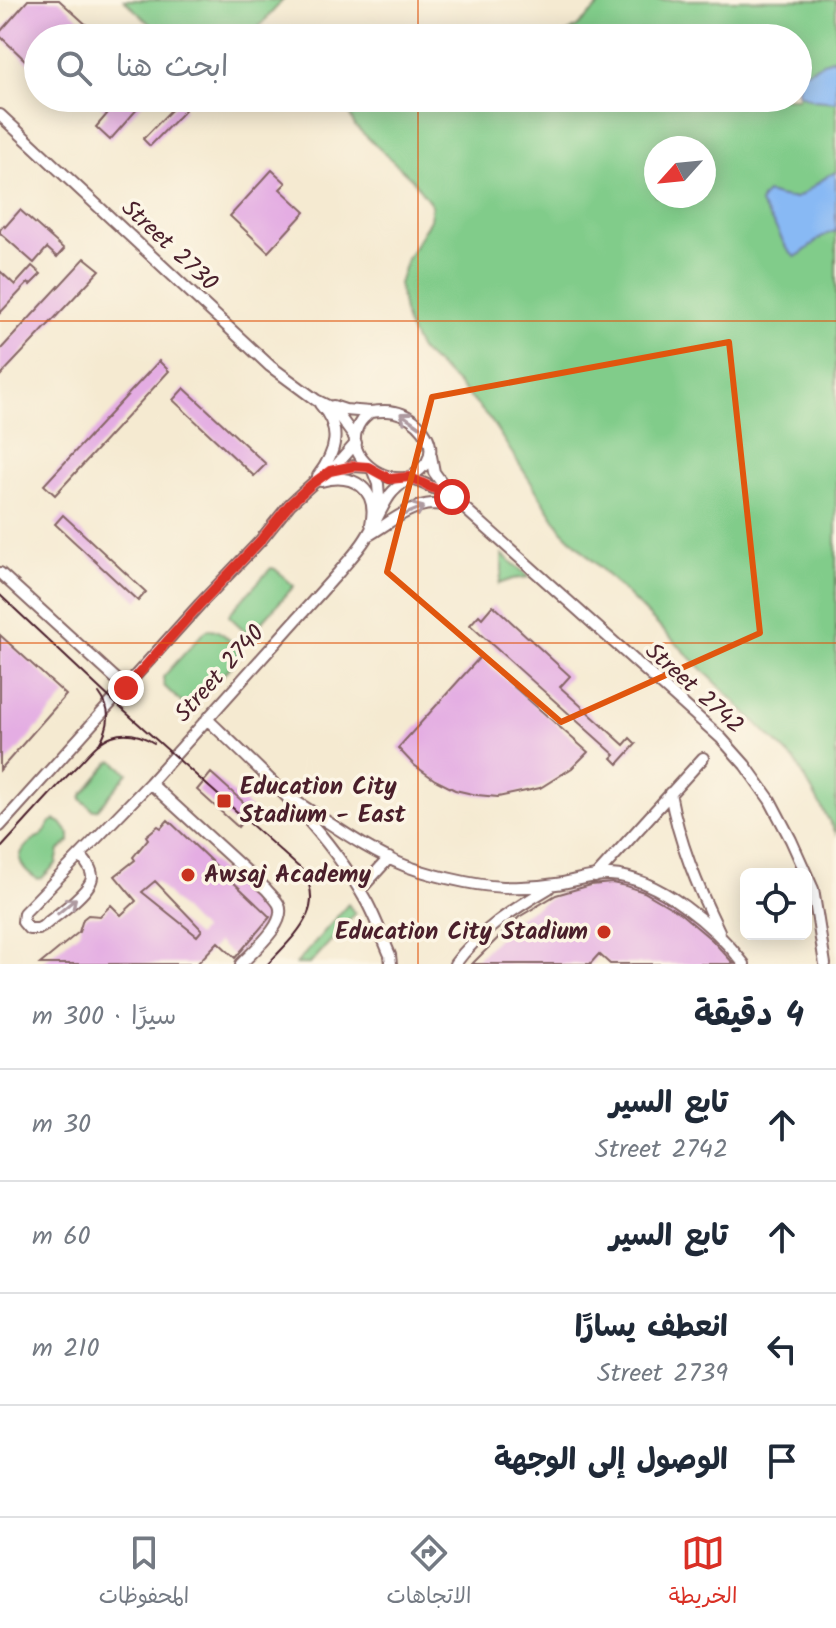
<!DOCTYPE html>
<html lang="ar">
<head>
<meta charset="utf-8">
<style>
  :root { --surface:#fff; --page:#f2f2f3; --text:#1f2937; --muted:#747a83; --line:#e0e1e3; --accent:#d93025 }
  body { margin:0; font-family:Kalam,"Playpen Sans Arabic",sans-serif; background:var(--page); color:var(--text); direction:rtl }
  .controls { position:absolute; right:24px; bottom:24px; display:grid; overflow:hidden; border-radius:12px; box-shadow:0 4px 20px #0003 }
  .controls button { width:72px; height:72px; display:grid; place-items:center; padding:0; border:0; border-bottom:2px solid var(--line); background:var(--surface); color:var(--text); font:40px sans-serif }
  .compass { position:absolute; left:644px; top:136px; width:72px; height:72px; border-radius:50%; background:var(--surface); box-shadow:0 4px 20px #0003; rotate:243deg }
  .stop { position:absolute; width:24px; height:24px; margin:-18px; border:6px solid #d93025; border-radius:50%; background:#fff }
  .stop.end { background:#d93025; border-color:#fff; box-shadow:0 2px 8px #0008 }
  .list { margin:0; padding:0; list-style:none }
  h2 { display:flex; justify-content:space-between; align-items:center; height:104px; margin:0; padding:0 32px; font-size:34px }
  h2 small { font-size:26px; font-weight:400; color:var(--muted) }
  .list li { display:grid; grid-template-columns:52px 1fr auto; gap:24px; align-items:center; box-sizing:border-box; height:112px; padding:0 32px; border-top:2px solid var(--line) }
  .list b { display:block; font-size:30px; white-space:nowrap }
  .list p { margin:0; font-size:26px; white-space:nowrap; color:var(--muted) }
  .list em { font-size:26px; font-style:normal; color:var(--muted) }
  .icon { flex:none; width:44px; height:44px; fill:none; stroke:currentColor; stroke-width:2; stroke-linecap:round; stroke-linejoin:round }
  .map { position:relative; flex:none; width:836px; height:964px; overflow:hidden; direction:ltr }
  .search { position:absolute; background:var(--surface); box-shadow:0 4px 20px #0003; left:24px; right:24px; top:24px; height:88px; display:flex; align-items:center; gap:20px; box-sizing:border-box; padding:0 28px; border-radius:44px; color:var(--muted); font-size:30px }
  .sheet { height:552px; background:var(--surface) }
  nav { display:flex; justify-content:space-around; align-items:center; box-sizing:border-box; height:112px; border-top:2px solid var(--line); background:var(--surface); font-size:22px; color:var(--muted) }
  nav a { display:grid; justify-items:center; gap:4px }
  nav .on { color:var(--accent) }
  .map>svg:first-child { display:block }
  .green { fill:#81cc8a; stroke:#66765a; stroke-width:2; fill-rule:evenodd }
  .water { fill:#88b9f4; stroke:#696c90; stroke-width:2 }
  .building { fill:#e4ade3; fill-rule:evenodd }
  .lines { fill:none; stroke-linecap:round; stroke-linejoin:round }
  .street-casing { stroke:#866665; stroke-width:14 }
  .street { stroke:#fff; stroke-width:10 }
  .tram { stroke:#4a1f2b; stroke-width:2 }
  .oneway { stroke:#ae9aa0 }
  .route { stroke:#d93025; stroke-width:10 }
  .marked { fill:none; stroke:#e0560e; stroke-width:6; stroke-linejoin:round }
  .grid { fill:none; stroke:#e0560e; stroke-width:2; stroke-opacity:0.55 }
  .poi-dot { fill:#c8321e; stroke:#fcf5e5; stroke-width:3 }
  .labels { text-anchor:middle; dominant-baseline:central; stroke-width:7; stroke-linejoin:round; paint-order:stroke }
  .street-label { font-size:24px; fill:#4a1f2b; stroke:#fcf5e5 }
  .poi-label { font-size:24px; font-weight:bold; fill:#4a1f2b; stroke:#fcf5e5; text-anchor:start }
</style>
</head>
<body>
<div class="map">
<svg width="836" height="964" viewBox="0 0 836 964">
  <rect width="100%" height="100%" fill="#fcf5e5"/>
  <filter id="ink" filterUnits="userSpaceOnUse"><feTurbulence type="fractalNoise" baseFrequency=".0125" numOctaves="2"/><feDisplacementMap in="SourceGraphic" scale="16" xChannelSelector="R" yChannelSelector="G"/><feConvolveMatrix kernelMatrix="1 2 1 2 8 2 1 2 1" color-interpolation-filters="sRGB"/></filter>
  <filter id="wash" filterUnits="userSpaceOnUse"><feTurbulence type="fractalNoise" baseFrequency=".006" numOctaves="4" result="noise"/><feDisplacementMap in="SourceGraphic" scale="32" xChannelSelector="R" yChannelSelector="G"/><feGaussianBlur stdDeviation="1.8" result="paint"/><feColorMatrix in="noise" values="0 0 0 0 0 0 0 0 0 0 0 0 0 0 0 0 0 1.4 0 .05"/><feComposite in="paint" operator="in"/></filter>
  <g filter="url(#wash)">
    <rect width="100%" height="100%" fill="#f5ead1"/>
    <path class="green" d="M 124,0 L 283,0 L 249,38 L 165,38 Z
      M 605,0 L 836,0 L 836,833 L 796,762 L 562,530 L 490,419 L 457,383 L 420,350 L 406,323 L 399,284 L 407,259 L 430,220 L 432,205 L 411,178 L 355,126 L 347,109 L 351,98 L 798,98 L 798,38 L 559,38 L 577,27 ZM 656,148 L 704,148 L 704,196 L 656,196 Z
      M 502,554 L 529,577 L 513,579 L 499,584 L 502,571 Z
      M 271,568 L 275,569 L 294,586 L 252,633 L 247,633 L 229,616 L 230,613 Z
      M 209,629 C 221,629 238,645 239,658 L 197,702 L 190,705 L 183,704 L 164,686 L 163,677 L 203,633 Z
      M 114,761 L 128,773 L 98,809 L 93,810 L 81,799 L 82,795 L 110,762 Z
      M 55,820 L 61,823 L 70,835 L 70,841 L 59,850 L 56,864 L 42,878 L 37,879 C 18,866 13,855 33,840 C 37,836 40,838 44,833 C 47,830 48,825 50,822 Z
      M 348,904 L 355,914 L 310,964 L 296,964 Z"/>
    <path class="water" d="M 832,59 L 836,60 L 836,102 L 813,100 L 798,93 L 798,73 C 810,72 820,63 832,59 Z
      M 836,172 L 836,231 C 817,235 811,250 795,257 C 785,250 782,238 776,228 C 771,220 765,213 760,204 L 762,198 L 767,193 C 775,195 786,199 795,198 C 805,196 821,177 836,172 Z"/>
    <g id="blocks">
      <path class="building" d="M 28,0 L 59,0 L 101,38 L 38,38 L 38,52 L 28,63 L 0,36 L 0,32 Z
        M 92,98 L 147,98 L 110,140 L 96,127 L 108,113 Z
        M 178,103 L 185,110 L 150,146 L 143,139 Z
        M 272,170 L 286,183 L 280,189 L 305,212 L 268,252 L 230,216 Z
        M 20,210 L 64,249 L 57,257 L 47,248 L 34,263 L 0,233 L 0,230 L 4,225 L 5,227 Z
        M 85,258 L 100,270 L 0,376 L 0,350 Z
        M 32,266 L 41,274 L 30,285 L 28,283 L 0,313 L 0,271 L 15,285 Z
        M 159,361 L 169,371 L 55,495 L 44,485 Z
        M 184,388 L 266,464 L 254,476 L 173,400 Z
        M 63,515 L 146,592 L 138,601 L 55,524 Z
        M 493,605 L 570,676 L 560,687 L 624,745 L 630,738 L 636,744 L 618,764 L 612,758 L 615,755 L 470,625 L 479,615 L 482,618 Z
        M 0,635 L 66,695 L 0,770 Z
        M 480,657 L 588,752 L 572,768 L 540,788 L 498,797 L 477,795 L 455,790 L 435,780 L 414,765 L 398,748 Z
        M 211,773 L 252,810 L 238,827 L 197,790 Z
        M 168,820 L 270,917 L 235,958 L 218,942 L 197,964 L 40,964 L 79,932 L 83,919 L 88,915 L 100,916 L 111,905 L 121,915 L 136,901 L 115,876 L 135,860 L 133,857 L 148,839 L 146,836 L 158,826 L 161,828 ZM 155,881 L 202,930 L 197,936 L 142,892 Z
        M 612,883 L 626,886 L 644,892 L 680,913 L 712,940 L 734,964 L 610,964 L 599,954 L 590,964 L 472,964 L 519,917 L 556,895 L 591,885 Z"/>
    </g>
  </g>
  <g filter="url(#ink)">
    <use href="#blocks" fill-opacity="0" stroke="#866665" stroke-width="2"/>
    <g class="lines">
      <defs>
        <path id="street" d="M 0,115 L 270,366 L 316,400 L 334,409 L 355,438
          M 333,406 L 345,410 L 370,412
          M 431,456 L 434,472 L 452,497 L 721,738 L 745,765 L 770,800 L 791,840 L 813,889 L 825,964
          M 332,471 L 354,466 L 368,467
          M 373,471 L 378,484 L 380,510
          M 318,476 C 336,452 343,429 320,404
          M 409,477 L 447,494
          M 321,481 C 353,472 379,489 371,524
          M 369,535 C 388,524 410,505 432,504 C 442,504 454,507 464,508
          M 0,573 L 126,688
          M 207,719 C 265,774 325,828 365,899 C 375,916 382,937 390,955 L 391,964
          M 150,783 L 266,889 C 270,894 277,900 279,905 C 287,924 253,951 241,964
          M 670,793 C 679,842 697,886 719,931
          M 290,798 C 328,821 365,850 406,866 C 425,873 445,878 465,882 C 494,888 526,889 556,884 C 573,882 592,874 610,875 C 658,877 716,927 744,964
          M 0,826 L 200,604 L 261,540 L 290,504 L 312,484 L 334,468 L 356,443
          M 80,855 C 85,861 92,868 92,877 C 91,892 54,917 42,927 L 38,929 L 29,929 L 23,922 L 24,913 L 150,783 L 339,572 C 348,561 358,551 366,538 C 375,524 381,508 390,495 C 401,480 419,475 427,462 C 439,441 416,416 395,412 C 387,410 378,411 370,412 C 367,415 363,418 361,421 C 340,451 377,482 406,478
          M 595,877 L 703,758
          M 360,890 L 389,858
          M 455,964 C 478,932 515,908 549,888"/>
      </defs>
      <use href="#street" class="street-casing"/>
      <use href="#street" class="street"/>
      <path class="tram" d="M 0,595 L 113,701 L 302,870 C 328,910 293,936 268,964
        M 99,693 C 112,710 110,726 99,744
        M 0,849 C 26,821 51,792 78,765 C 88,755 98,741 112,736 C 127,731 141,735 154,743"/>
    </g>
    <defs><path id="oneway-shaft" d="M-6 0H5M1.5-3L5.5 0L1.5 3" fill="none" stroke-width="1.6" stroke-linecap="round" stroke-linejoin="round" transform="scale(2)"/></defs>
    <g class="oneway">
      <use href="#oneway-shaft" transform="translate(410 420) rotate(-145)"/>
      <use href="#oneway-shaft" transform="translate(413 511) rotate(-22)"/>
      <use href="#oneway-shaft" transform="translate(67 906) rotate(-40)"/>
    </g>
  </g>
  <g class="lines" filter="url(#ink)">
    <path class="route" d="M 126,688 L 200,604 L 261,540 L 290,504 L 312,484 L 330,471 L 354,466 L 368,467 L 390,479 L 409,477 L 452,497"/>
  </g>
  <path class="marked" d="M 729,342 L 760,633 L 561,722 L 387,572 L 432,397 Z"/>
  <path class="grid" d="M 418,0 L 418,38M 418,98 L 418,964M 0,321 L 836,321M 0,643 L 836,643"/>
  <g class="poi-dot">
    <rect x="216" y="793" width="16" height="16" rx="4"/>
    <circle cx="188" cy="875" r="8"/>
    <circle cx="604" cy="932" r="8"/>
  </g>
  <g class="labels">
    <g class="street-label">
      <text transform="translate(169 246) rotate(43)">Street 2730</text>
      <text transform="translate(220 674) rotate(-48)">Street 2740</text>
      <text transform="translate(694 689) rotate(42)">Street 2742</text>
    </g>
    <g class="poi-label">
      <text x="240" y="787">Education City<tspan x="240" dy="28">Stadium - East</tspan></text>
      <text x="204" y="875">Awsaj Academy</text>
      <text x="588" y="932" text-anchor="end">Education City Stadium</text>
    </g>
  </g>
</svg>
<div class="controls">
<button><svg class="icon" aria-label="locate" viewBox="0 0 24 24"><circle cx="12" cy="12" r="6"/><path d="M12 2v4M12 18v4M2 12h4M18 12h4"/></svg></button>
</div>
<svg class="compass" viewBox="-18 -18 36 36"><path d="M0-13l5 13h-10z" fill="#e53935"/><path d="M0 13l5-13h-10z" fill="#747a83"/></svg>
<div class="stop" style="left:452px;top:497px"></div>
<div class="stop end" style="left:126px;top:688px"></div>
<div class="search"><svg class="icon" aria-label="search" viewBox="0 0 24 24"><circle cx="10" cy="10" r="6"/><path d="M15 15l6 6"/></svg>ابحث هنا</div>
</div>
<section class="sheet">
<h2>4 دقيقة<small>سيرًا · 300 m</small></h2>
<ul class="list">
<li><svg class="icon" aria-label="ahead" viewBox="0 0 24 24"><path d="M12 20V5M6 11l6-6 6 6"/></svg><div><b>تابع السير</b><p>Street 2742</p></div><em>30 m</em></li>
<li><svg class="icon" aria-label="ahead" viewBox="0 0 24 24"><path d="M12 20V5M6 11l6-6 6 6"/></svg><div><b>تابع السير</b></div><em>60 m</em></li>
<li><svg class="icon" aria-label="left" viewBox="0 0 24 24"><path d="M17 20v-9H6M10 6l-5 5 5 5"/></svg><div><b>انعطف يسارًا</b><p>Street 2739</p></div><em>210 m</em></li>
<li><svg class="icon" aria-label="arrive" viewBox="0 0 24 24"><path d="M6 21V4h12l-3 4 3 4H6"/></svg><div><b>الوصول إلى الوجهة</b></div></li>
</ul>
</section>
<nav>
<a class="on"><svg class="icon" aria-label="map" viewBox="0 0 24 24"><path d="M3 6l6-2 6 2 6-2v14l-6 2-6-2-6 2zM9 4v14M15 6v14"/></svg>الخريطة</a>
<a><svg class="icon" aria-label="directions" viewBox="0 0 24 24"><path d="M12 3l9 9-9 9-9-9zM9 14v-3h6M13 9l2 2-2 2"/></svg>الاتجاهات</a>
<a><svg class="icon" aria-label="saved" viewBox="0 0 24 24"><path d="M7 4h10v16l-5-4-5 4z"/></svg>المحفوظات</a>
</nav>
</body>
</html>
